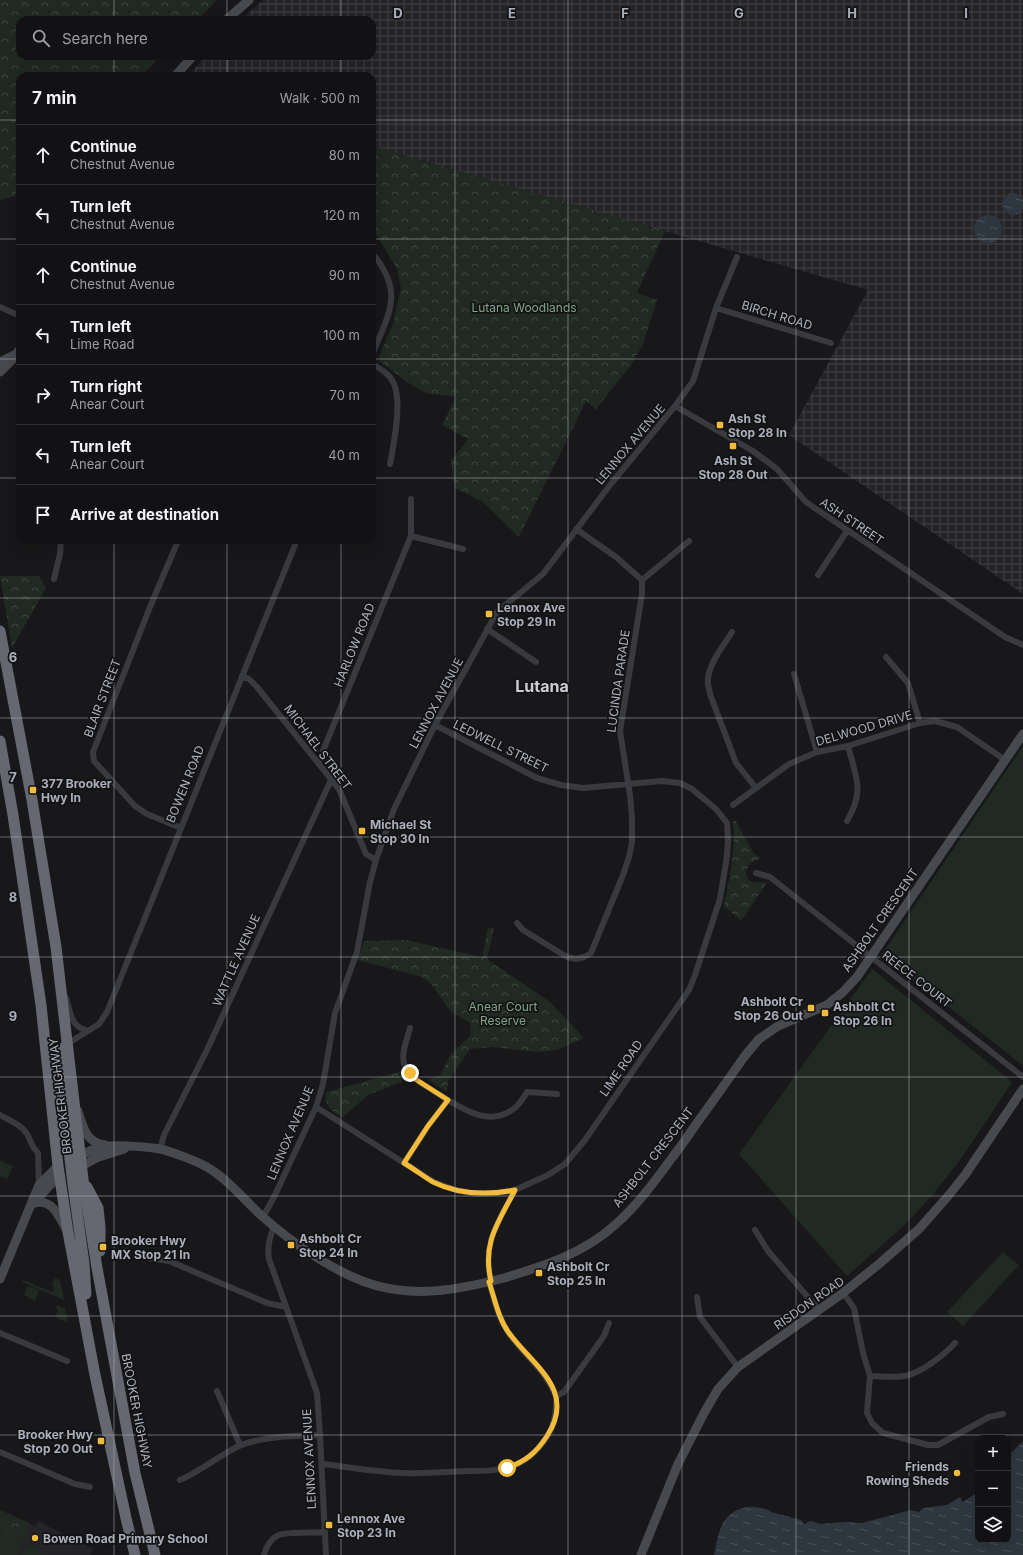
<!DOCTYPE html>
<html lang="en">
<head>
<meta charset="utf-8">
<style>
  :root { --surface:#121214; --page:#1f2022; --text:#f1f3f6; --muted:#9c9ea0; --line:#313234 }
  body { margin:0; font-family:Inter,sans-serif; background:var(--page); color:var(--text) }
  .controls { position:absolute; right:12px; bottom:12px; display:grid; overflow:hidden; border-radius:8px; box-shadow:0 4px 16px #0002 }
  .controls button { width:36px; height:36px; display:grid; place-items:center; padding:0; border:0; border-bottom:1px solid var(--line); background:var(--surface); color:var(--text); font:20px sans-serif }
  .stop { position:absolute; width:12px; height:12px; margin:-9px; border:3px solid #f2bb39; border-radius:50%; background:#fff }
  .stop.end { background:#f2bb39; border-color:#fff; box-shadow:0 1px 4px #0008 }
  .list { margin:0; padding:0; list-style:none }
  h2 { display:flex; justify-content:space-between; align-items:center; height:52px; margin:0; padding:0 16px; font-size:17px }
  h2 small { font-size:13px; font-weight:400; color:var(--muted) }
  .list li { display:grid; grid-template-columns:26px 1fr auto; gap:12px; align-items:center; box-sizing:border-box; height:60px; padding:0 16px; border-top:1px solid var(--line) }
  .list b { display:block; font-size:15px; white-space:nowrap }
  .list p { margin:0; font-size:13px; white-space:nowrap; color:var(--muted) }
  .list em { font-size:13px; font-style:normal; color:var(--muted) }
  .icon { flex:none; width:22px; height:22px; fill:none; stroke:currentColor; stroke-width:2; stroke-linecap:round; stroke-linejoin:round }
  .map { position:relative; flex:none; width:1023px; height:1555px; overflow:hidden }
  .search { position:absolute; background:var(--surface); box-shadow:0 4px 16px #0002; left:16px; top:16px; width:360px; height:44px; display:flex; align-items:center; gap:10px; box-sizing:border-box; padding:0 14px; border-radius:12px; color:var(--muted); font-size:15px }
  .panel { position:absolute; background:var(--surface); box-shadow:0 4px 16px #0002; left:16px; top:72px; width:360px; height:472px; border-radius:12px }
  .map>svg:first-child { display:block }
  .built { fill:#242427 }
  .industrial { fill:url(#industrial-grid) }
  .green { fill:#202922 }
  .forest { fill:url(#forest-crowns) }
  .water { fill:url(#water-ripples) }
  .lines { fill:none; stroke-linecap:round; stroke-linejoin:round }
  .street { stroke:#393a3f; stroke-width:6 }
  .secondary { stroke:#47494f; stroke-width:9 }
  .highway { stroke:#656870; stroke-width:11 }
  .route { stroke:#f2bb39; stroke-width:5 }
  .grid { fill:none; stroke:#abafba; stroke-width:1; stroke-opacity:0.55 }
  .poi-dot { fill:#f2bb39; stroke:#131315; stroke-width:1.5 }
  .labels { text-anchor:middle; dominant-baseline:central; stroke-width:3.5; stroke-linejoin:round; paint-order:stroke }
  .park-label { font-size:12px; fill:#82a586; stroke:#131315 }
  .street-label { font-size:12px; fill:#abafba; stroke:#131315 }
  .poi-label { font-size:12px; font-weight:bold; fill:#abafba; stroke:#131315; text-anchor:start }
  .district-label { font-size:16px; font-weight:bold; fill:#ccced6; stroke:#131315 }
  .grid-label { font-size:13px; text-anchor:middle; font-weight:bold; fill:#abafba; stroke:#131315; stroke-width:3.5; stroke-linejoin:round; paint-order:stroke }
</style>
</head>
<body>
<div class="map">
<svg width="1023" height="1555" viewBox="0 0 1023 1555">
  <defs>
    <pattern id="industrial-grid" width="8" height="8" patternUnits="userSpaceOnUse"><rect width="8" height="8" fill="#242427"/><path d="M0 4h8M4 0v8" fill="none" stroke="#414144"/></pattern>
    <pattern id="forest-crowns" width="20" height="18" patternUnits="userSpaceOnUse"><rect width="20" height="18" fill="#202922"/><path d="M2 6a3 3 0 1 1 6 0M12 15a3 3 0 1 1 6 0" fill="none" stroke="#3e4640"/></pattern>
    <pattern id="water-ripples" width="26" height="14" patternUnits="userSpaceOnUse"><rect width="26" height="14" fill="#2e373f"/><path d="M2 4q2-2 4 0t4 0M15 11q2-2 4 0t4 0" fill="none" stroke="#4a5159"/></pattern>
  </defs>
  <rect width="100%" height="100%" fill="#18181a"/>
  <path class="built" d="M 0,1510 L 35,1526 L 38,1521 L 93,1549 L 90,1555 L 0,1555 Z"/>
  <path class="industrial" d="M 263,0 L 1023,0 L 1023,594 L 789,435 L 868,290 L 372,146 L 372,76 L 189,76 L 205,56 L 372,56 L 372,20 L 241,20 Z"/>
  <path class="green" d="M 1023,746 L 1023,1066 L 882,954 Z
    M 872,969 L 1011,1081 L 1011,1084 C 982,1127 955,1172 919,1210 C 897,1234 871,1254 847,1276 L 739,1154 Z
    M 0,1160 L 13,1166 L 7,1179 L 0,1176 Z
    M 1003,1252 L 1019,1265 L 963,1326 L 947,1312 Z
    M 55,1278 L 60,1280 L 64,1300 L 22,1282 L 23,1280 L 52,1292 L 54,1287 L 52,1285 Z
    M 28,1286 L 39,1290 L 35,1301 L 24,1295 Z
    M 57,1305 L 65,1308 L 68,1323 L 55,1317 L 58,1310 L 56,1309 Z
    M 0,1510 L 30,1523 L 18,1555 L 0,1555 Z
    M 26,1545 L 42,1551 L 41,1555 L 22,1555 Z"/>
  <path class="forest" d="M 0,0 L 217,0 L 197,20 L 20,20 L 20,56 L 161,56 L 141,76 L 20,76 L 20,195 L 0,200 Z
    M 372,146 L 665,231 L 637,293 L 657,300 L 643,344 L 631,365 L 596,409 L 586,401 L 519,537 L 482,501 L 455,488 L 451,461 L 468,439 L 442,425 L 456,397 C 448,395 439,395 431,394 C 417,392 393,370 380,362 L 379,356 L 393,324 L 401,288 L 397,269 L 372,228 Z
    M 0,576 L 39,576 L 46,588 L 12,648 Z
    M 735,820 L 754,854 L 761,858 C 751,864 750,860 746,872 L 748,880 L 753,882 L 767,882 L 741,921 L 724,906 C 729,879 736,850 733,822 Z
    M 488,928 L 494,928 L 487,959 L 550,1002 L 584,1038 L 556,1050 L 536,1052 L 493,1047 L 470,1049 L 448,1081 L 447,1092 L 428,1080 L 440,1075 L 451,1054 L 471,1035 L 470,1023 L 451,1012 L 431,984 L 422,977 L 358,960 L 364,941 L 406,940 L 482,957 Z
    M 402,1071 L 407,1080 L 368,1095 L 342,1118 C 331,1109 324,1107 326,1092 Z
    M 0,1518 L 20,1525 L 16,1537 L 0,1531 Z"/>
  <path class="water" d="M1002 204a11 11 0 1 1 22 0a11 11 0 1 1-22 0Z
    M974 229a14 14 0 1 1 28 0a14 14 0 1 1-28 0Z
    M 1023,1441 L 1023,1555 L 714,1555 C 716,1547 717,1538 720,1530 C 724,1516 739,1505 754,1507 C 759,1508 768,1508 771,1512 L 801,1520 L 804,1524 L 810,1521 L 821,1524 L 844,1522 L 862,1523 L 911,1510 L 919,1512 L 923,1508 L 947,1505 L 960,1497 L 963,1502 L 978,1492 L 978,1540 L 1008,1540 L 1008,1456 Z"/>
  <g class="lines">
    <path class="street" d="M 372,253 C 405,292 389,313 372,355
      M 0,307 L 20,316
      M 716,308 L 831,343
      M 372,364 C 381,369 390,374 394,384 C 402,403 394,443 390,464
      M 675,406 L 753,451 L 777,469 L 806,502 L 1005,637 L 1023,645
      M 411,536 L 463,549
      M 178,541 L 150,607 L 93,752 L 94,761 L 135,806 L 147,814 L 181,828
      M 818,575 L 847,531
      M 54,579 L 60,554 L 61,540
      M 642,580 L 689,541
      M 487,629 L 536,662
      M 732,632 C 724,645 710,662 708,678 C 707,683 709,688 710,694 L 736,763 L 756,788
      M 886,657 L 908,683 L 920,723
      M 794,674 L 817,752
      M 242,676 L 249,679 L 257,687 L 339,789 L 366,854 L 376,860
      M 318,763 L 411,536 L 411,499
      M 733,805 L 789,764 L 817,752 L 848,746 L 920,723 L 935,721 L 957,727 L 1005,760
      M 847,821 C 865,791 856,777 848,746
      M 756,873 L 770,877 L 1023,1077
      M 517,923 L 523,930 L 567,957 L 576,959 L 584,957 L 591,953 L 623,875 L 629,857 L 632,842 L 632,818 L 630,795 L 620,731 L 642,594 L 642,580 L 616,557 L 576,529
      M 66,998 C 71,1014 71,1027 88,1031
      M 410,1028 C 407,1040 400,1055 405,1067 C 411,1079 425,1085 435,1092 C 460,1107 489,1130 516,1107 C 520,1103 524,1097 527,1092 L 557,1094
      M 67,1044 L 99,1024 L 107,1012 L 297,540
      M 316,1107 L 434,1182 L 456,1190 L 476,1194 L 499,1193 L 515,1190 L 548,1175 L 565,1164 L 585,1140 L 689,990 L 695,975 L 720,899 L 727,856 L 728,840 L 727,823 L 716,809 L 692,789 L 680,783 L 662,781 L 583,788 L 561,785 L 537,778 L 435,725
      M 0,1115 C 9,1120 22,1125 27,1134 C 32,1142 30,1145 38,1153 L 39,1185
      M 160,1149 L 164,1135 L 207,1050 L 331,780
      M 404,1163 L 428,1126 L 448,1100
      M 263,1217 L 275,1195 L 316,1107 L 323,1084 L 335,1013 L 357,952 L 370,882 L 376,860 L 394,809 L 435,725 L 497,612 L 543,574 L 610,485 L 675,406 L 693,381 L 716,308 L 737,257
      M 274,1227 C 269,1238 267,1247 269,1259 L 317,1393 L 320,1435 L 326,1555
      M 755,1230 L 768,1251 L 819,1310
      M 148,1258 L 169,1261 L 267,1303 L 286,1307
      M 491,1281 C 482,1243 498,1222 515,1190
      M 489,1282 C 494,1299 498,1317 508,1332 C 524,1356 544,1368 556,1396
      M 843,1293 L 854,1308 L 863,1353 L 870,1376 L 867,1413 L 872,1423 L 883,1433 L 928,1445 L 938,1445 L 989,1417 L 1003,1414
      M 697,1297 L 700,1317 L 738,1367
      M 0,1333 L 67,1361
      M 870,1376 C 881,1376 893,1378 904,1376 C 920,1374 944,1355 955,1343
      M 217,1391 L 240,1445
      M 0,1452 L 75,1484 L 90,1487
      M 322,1464 C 349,1467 376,1472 403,1473 C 425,1474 446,1472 467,1471 C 484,1471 502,1471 518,1464 C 534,1456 550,1438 554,1420 C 556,1412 556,1405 556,1396 L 564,1392 L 604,1336 L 609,1323
      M 180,1480 C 201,1471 218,1456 239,1446 C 261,1436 296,1436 320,1435
      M 264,1555 C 266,1547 271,1538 279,1535 C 286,1532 315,1533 324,1532"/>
    <path class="secondary" d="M 226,20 L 249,0
      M 175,76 L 193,56
      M 0,362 L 14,355
      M 0,372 L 12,360 L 20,349
      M 78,1111 C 83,1127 86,1143 105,1145
      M 81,1155 C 88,1152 95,1148 103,1147 C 115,1144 148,1147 160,1149 C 170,1151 196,1161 205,1166 C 226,1177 245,1201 263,1217 C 291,1242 330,1269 365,1282 C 411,1299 458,1290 504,1278 C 544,1266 585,1253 616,1224 C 642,1201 662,1171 683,1143 C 703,1114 724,1086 744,1057 L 759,1039 L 778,1026 L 827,1005 L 843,992 L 857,977 L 1023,734
      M 82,1166 L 96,1158 L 124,1149
      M 34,1203 C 52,1198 59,1216 66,1229
      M 33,1204 L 52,1183 L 61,1176
      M 0,1279 L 39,1185 L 58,1166
      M 641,1555 L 678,1464 L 704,1413 L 718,1389 L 738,1367 L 843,1293 L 879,1264 L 919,1229 L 949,1195 L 965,1175 L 1023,1089"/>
    <path class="highway" d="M 0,631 L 32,800 L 56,947 L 83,1179 L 97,1268 L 135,1473 L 155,1555
      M 0,741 L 13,815 L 41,1005 L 58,1166 L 68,1232 L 95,1375 L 126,1518 L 135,1555
      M 66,1045 L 61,1054 L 61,1082 L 73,1184 L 84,1263 L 86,1294
      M 87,1187 L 98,1208 L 100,1227 L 100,1251"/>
  </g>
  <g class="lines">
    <path class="route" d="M 410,1073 L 412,1077 L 448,1100 L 428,1126 L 404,1163 C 414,1169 423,1176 433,1182 C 459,1195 488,1195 515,1190 C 498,1223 482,1243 491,1281 L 489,1282 C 495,1299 498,1318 509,1333 C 533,1366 577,1390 547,1436 C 536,1453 526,1461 507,1468"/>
  </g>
  <path class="grid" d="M 114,0 L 114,20M 227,0 L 227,20M 341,0 L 341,20M 455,0 L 455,1555M 568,0 L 568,1555M 682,0 L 682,1555M 796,0 L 796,1555M 909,0 L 909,1555M 114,56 L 114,76M 227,56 L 227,76M 341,56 L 341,76M 0,120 L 20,120M 372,120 L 1023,120M 0,239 L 20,239M 372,239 L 1023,239M 0,359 L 20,359M 372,359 L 1023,359M 0,478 L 20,478M 372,478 L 1023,478M 114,540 L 114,1555M 227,540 L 227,1555M 341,540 L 341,1555M 0,598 L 1023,598M 0,718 L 1023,718M 0,837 L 1023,837M 0,957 L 1023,957M 0,1077 L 1023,1077M 0,1196 L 1023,1196M 0,1316 L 1023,1316M 0,1435 L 1023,1435"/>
  <g class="poi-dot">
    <rect x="716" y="421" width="8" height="8" rx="2"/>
    <rect x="729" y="442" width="8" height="8" rx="2"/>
    <rect x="485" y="610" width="8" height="8" rx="2"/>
    <rect x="29" y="786" width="8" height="8" rx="2"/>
    <rect x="358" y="827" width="8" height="8" rx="2"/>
    <rect x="807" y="1004" width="8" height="8" rx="2"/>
    <rect x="821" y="1009" width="8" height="8" rx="2"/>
    <rect x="287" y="1241" width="8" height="8" rx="2"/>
    <rect x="99" y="1243" width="8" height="8" rx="2"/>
    <rect x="535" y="1269" width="8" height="8" rx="2"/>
    <rect x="97" y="1437" width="8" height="8" rx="2"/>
    <circle cx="957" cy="1473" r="4"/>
    <rect x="325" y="1521" width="8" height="8" rx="2"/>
    <circle cx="35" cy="1538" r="4"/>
  </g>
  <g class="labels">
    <g class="park-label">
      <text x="524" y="307">Lutana Woodlands</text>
      <text x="503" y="1006">Anear Court<tspan x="503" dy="14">Reserve</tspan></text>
    </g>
    <g class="street-label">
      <text transform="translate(777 315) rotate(17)">BIRCH ROAD</text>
      <text transform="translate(630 444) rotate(-50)">LENNOX AVENUE</text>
      <text transform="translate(852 521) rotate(34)">ASH STREET</text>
      <text transform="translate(354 645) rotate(-68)">HARLOW ROAD</text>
      <text transform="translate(618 681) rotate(-82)">LUCINDA PARADE</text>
      <text transform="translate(102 698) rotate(-69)">BLAIR STREET</text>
      <text transform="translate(436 703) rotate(-62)">LENNOX AVENUE</text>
      <text transform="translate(864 728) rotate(-16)">DELWOOD DRIVE</text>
      <text transform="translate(501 746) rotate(26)">LEDWELL STREET</text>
      <text transform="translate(318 747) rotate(53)">MICHAEL STREET</text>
      <text transform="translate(185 784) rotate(-68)">BOWEN ROAD</text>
      <text transform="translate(880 920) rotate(-55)">ASHBOLT CRESCENT</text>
      <text transform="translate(236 960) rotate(-66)">WATTLE AVENUE</text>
      <text transform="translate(917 979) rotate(38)">REECE COURT</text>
      <text transform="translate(621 1068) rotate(-55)">LIME ROAD</text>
      <text transform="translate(60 1096) rotate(-97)">BROOKER HIGHWAY</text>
      <text transform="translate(290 1133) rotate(-67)">LENNOX AVENUE</text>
      <text transform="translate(653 1157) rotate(-52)">ASHBOLT CRESCENT</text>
      <text transform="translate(809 1303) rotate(-35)">RISDON ROAD</text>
      <text transform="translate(137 1411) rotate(79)">BROOKER HIGHWAY</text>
      <text transform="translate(309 1459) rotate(-93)">LENNOX AVENUE</text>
    </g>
    <g class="poi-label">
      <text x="728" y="418">Ash St<tspan x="728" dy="14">Stop 28 In</tspan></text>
      <text x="733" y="460" text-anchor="middle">Ash St<tspan x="733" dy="14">Stop 28 Out</tspan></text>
      <text x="497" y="607">Lennox Ave<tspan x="497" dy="14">Stop 29 In</tspan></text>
      <text x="41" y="783">377 Brooker<tspan x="41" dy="14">Hwy In</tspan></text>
      <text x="370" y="824">Michael St<tspan x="370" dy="14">Stop 30 In</tspan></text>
      <text x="803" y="1001" text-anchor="end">Ashbolt Cr<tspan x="803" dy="14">Stop 26 Out</tspan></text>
      <text x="833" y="1006">Ashbolt Ct<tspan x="833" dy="14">Stop 26 In</tspan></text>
      <text x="299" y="1238">Ashbolt Cr<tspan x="299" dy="14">Stop 24 In</tspan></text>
      <text x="111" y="1240">Brooker Hwy<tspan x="111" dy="14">MX Stop 21 In</tspan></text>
      <text x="547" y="1266">Ashbolt Cr<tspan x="547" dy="14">Stop 25 In</tspan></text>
      <text x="93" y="1434" text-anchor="end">Brooker Hwy<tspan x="93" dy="14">Stop 20 Out</tspan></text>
      <text x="949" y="1466" text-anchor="end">Friends<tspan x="949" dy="14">Rowing Sheds</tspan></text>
      <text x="337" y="1518">Lennox Ave<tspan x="337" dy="14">Stop 23 In</tspan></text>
      <text x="43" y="1538">Bowen Road Primary School</text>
    </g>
    <g class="district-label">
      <text x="542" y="686">Lutana</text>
    </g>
  </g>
  <g class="grid-label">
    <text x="398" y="18">D</text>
    <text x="512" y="18">E</text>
    <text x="625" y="18">F</text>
    <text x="739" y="18">G</text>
    <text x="852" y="18">H</text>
    <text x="966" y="18">I</text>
    <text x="13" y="662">6</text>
    <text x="13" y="782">7</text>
    <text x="13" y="902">8</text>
    <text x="13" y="1021">9</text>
  </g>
</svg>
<div class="controls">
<button>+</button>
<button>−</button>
<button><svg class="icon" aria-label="layers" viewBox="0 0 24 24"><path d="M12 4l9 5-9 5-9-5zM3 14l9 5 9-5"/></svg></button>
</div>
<div class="stop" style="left:507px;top:1468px"></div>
<div class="stop end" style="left:410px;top:1073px"></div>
<div class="search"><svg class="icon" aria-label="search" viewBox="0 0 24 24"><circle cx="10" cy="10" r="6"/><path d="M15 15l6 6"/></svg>Search here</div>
<section class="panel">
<h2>7 min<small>Walk · 500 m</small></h2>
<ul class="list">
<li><svg class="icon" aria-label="ahead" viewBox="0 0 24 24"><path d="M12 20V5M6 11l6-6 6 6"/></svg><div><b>Continue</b><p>Chestnut Avenue</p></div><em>80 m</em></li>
<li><svg class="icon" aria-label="left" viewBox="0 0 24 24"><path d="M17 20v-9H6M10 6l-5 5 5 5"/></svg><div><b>Turn left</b><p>Chestnut Avenue</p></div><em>120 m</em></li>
<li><svg class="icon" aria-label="ahead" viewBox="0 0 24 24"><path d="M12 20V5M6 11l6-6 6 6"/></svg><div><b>Continue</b><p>Chestnut Avenue</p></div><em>90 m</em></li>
<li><svg class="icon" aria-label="left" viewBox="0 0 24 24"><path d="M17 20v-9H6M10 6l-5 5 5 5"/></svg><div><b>Turn left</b><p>Lime Road</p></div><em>100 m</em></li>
<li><svg class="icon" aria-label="right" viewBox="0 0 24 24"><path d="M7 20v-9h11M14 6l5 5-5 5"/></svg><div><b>Turn right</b><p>Anear Court</p></div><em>70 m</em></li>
<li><svg class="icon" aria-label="left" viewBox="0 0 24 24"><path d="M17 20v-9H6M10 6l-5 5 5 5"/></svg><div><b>Turn left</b><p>Anear Court</p></div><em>40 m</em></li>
<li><svg class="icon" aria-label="arrive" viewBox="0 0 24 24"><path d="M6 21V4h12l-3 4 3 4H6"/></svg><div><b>Arrive at destination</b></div></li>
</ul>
</section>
</div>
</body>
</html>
